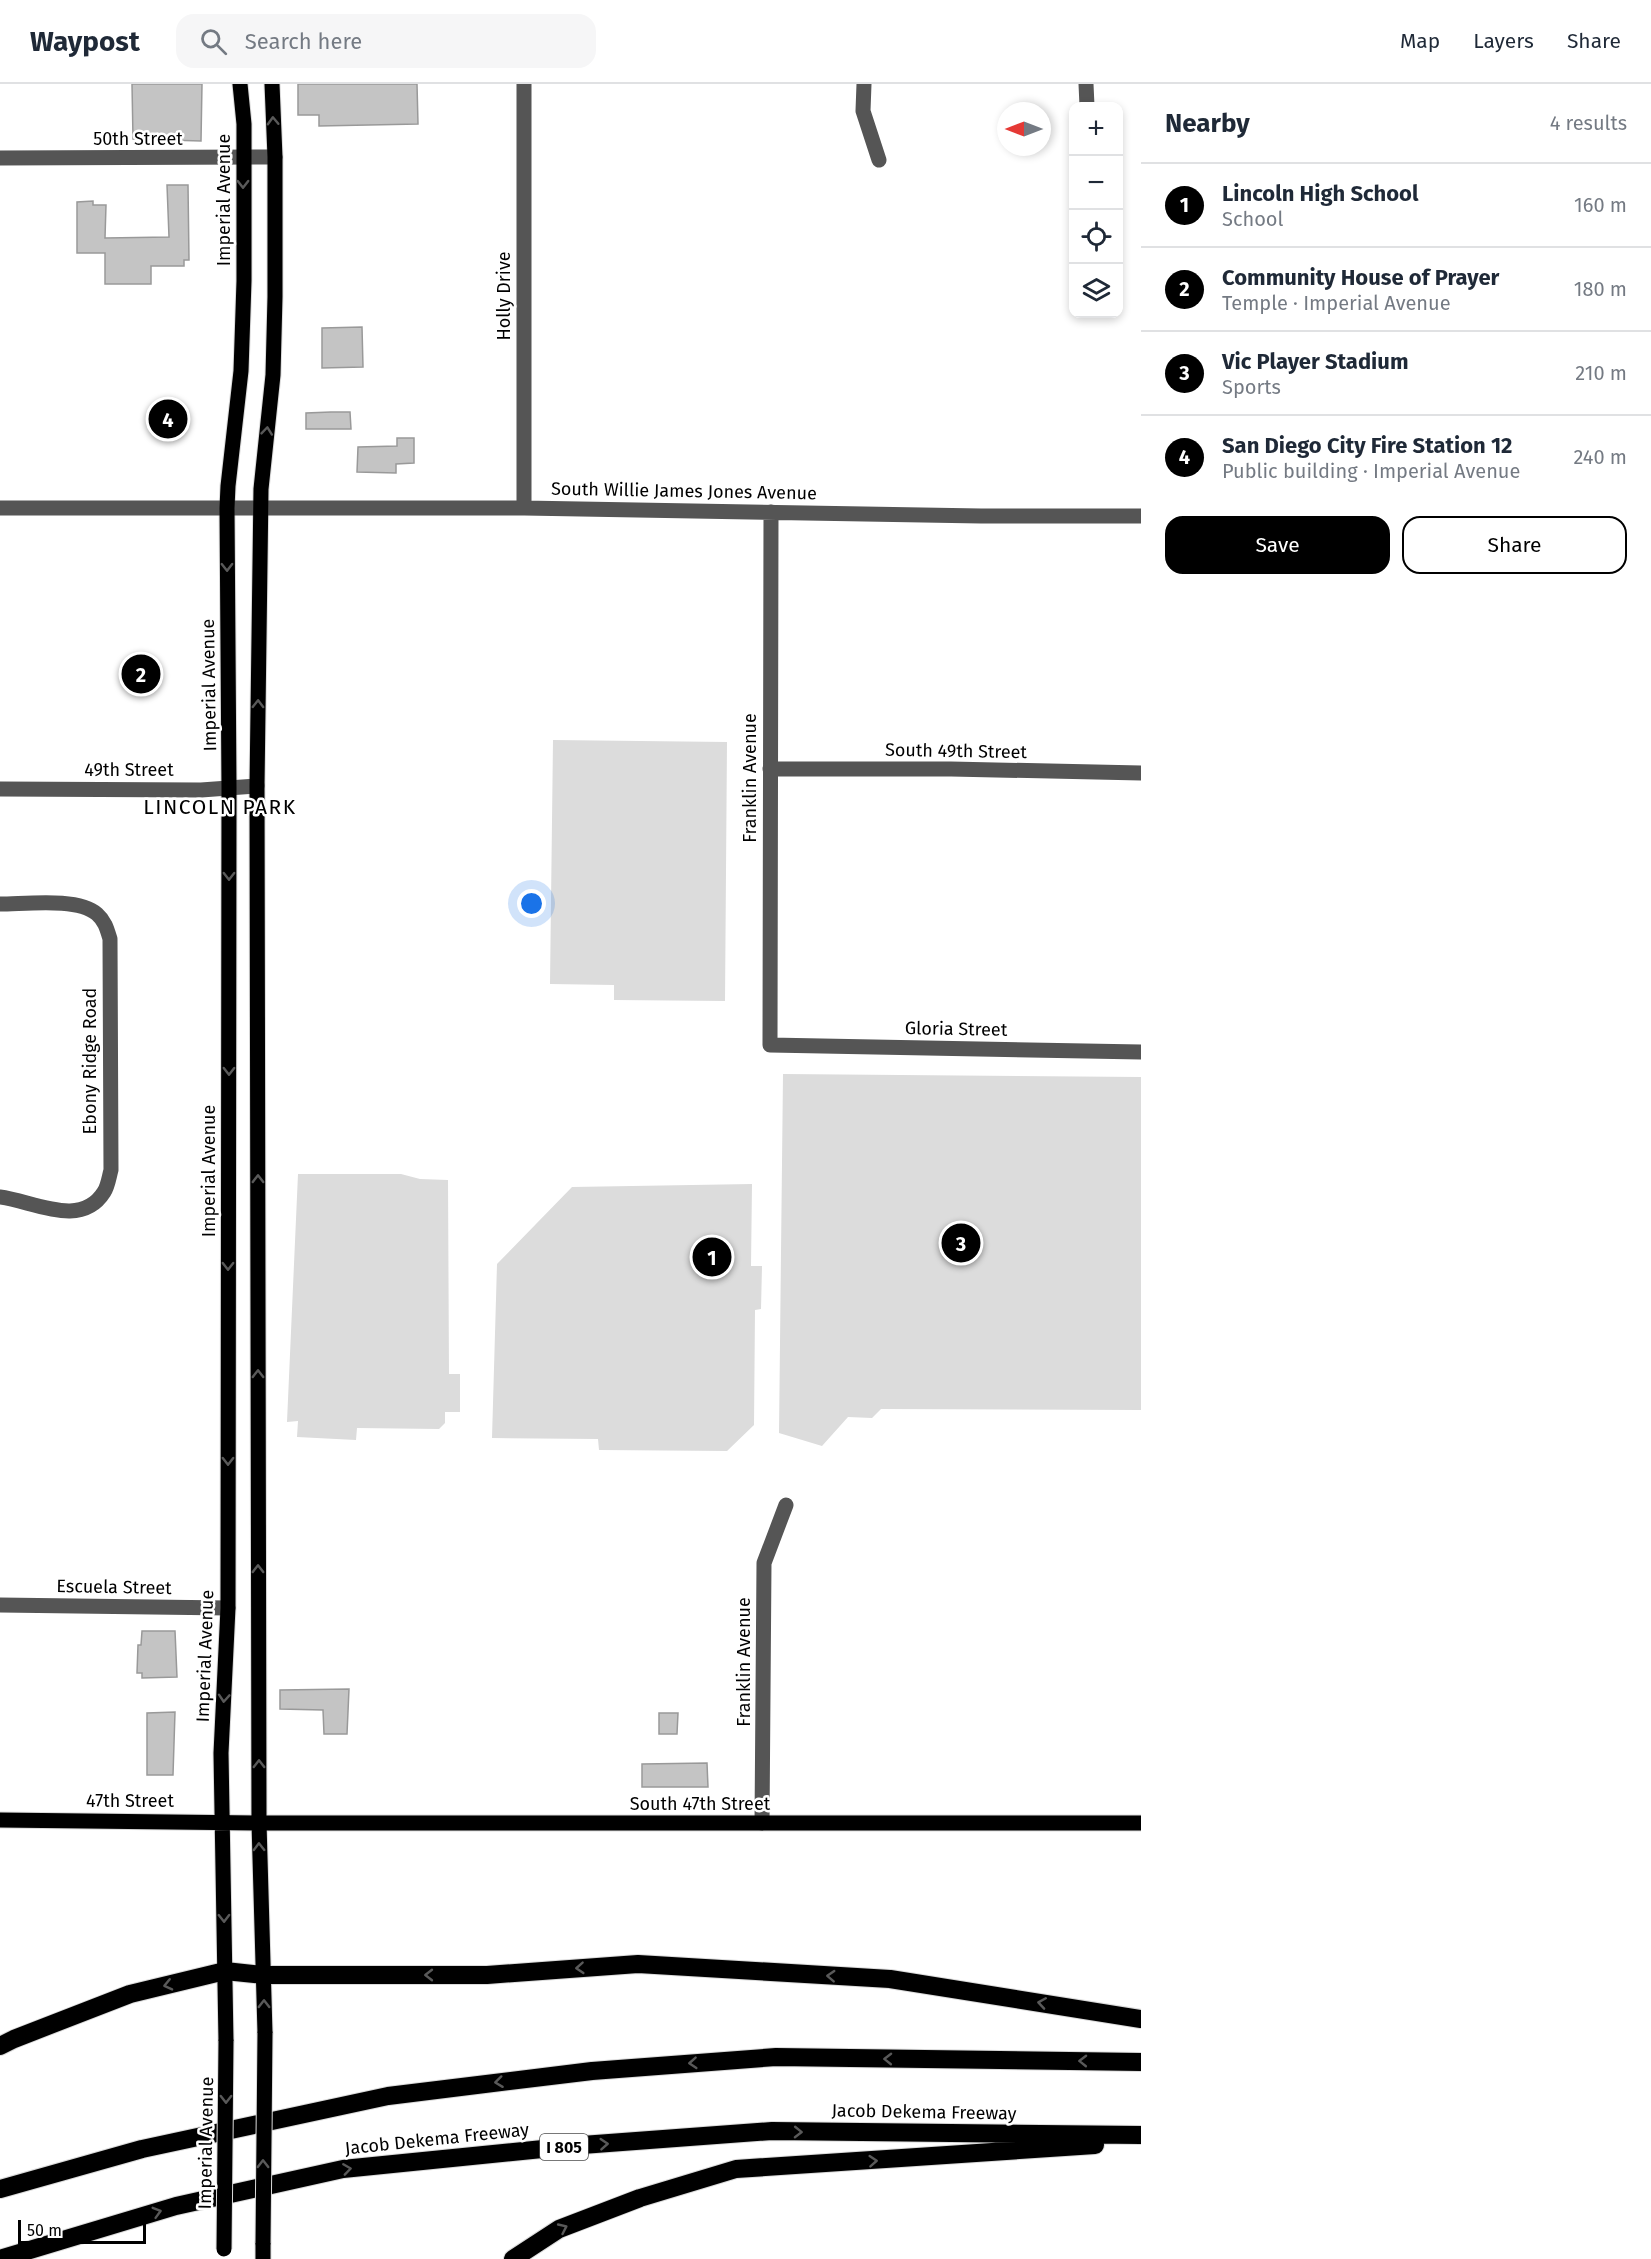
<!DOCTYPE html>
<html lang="en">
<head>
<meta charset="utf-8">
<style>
  :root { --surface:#fff; --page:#f6f6f7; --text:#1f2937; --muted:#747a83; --line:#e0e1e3; --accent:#000 }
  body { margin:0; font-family:"Fira Sans",sans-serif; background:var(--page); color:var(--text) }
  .controls { position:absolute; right:18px; top:18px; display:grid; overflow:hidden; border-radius:12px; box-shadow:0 3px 9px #0003 }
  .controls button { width:54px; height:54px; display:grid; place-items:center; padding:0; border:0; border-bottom:2px solid var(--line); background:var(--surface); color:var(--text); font:30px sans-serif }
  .compass { position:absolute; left:997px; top:18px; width:54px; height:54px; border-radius:50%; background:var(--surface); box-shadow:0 3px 9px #0003; rotate:270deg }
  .scale { position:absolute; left:18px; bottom:15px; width:128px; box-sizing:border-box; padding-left:6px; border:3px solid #000; border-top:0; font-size:16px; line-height:21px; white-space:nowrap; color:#000; -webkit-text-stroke:4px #fff; paint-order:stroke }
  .you { position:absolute; left:532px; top:820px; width:21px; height:21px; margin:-15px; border:4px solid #fff; border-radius:50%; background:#1a73e8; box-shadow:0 0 0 9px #1a73e833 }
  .badge { display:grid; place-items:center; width:39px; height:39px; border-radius:50%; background:var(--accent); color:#fff; font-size:20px; font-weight:700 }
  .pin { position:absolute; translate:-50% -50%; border:3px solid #fff; box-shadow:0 2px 6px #0006 }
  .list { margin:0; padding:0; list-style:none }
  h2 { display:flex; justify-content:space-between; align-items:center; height:78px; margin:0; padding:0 24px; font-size:26px }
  h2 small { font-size:20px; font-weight:400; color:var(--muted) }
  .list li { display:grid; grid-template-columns:39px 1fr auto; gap:18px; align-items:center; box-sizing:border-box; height:84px; padding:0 24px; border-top:2px solid var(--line) }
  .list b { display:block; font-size:22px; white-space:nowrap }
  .list p { margin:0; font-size:20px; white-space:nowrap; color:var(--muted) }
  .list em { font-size:20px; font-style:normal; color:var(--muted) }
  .actions { display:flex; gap:12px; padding:18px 24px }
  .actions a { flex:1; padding:14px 0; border:2px solid var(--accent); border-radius:18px; text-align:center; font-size:21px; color:var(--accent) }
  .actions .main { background:var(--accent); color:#fff }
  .icon { flex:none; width:33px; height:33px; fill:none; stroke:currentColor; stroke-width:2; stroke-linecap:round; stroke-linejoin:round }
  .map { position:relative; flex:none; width:1141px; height:2175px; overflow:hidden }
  header { display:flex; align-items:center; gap:36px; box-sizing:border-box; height:84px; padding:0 30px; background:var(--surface); border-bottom:2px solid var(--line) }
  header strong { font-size:28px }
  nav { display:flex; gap:33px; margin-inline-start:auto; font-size:21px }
  .search { width:420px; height:54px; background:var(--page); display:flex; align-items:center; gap:15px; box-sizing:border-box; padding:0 21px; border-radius:18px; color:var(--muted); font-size:22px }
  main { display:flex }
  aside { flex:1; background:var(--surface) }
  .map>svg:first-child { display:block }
  .green { fill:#dcdcdc }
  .building { fill:#c4c4c4; stroke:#999; stroke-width:1.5 }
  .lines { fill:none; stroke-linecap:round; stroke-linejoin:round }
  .major-casing { stroke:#dbdbdb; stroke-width:17 }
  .highway-casing { stroke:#dbdbdb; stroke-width:20 }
  .minor { stroke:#555; stroke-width:15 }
  .major { stroke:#000; stroke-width:15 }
  .highway { stroke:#000; stroke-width:18 }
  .major-bridge-casing { stroke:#dbdbdb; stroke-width:17; stroke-linecap:butt }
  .major-bridge { stroke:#000; stroke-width:15 }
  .oneway { stroke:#595959 }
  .labels { text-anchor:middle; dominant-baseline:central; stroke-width:5; stroke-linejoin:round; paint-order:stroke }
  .shield { fill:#fff; stroke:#4c4c4c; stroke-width:1.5 }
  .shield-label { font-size:16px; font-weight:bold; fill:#000 }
  .street-label { font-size:18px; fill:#000; stroke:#fff }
  .quarter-label { font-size:21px; letter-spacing:1.5px; fill:#000; stroke:#fff }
</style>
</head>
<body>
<header>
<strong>Waypost</strong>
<div class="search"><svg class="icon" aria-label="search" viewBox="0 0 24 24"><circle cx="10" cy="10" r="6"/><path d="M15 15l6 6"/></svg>Search here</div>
<nav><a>Map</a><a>Layers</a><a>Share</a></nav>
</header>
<main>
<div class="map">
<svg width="1141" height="2175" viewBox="0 0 1141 2175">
  <rect width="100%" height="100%" fill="#fff"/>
  <path class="green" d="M 553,656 L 727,658 L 725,917 L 614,916 L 614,901 L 550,900 Z
    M 783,990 L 1141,993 L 1141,1326 L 881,1325 L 872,1334 L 848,1333 L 822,1362 L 779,1349 Z
    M 298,1090 L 401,1090 L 420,1095 L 448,1096 L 449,1290 L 460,1290 L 460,1328 L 445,1328 L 445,1339 L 439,1345 L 357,1344 L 356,1356 L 297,1353 L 298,1337 L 287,1338 Z
    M 752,1100 L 751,1182 L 762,1182 L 761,1225 L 755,1226 L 754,1341 L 727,1367 L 599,1366 L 598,1355 L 492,1354 L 497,1180 L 572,1103 Z"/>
  <path class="building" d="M 132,0 L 202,0 L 201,57 L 133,55 Z
    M 298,0 L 417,0 L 418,40 L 319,42 L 319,31 L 298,31 Z
    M 167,101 L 188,101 L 189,176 L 184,176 L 184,182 L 151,182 L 151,200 L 105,200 L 105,169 L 77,169 L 77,118 L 93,117 L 93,121 L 106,121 L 105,154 L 169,153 Z
    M 362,243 L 363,283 L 322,284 L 322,244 Z
    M 331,328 L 350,328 L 351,345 L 306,345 L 306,329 Z
    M 397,354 L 414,354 L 414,379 L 396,380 L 396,389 L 357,388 L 358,363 L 397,362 Z
    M 142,1547 L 175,1547 L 177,1593 L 142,1594 L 142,1589 L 137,1589 L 138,1561 L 141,1561 Z
    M 349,1605 L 347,1650 L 324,1650 L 323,1626 L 280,1625 L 280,1606 Z
    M 175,1628 L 173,1691 L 147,1691 L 147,1629 Z
    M 659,1629 L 678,1629 L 677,1650 L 659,1650 Z
    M 707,1679 L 708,1703 L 642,1703 L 642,1680 Z"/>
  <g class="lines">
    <defs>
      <path id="major" d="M 0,1736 L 259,1739 L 1141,1739
        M 265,1949 L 259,1739 L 257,702 L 261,405 L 273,291 L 275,213 L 275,73 L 272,0
        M 226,1957 L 221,1669 L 228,1524 L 229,704 L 227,424 L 228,402 L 241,287 L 244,197 L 244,40 L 240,0
        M 263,2175 L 263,2159"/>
      <path id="highway" d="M 0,1962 L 14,1955 L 130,1910 L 225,1887 L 264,1891 L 487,1891 L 638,1880 L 890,1895 L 1141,1935
        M 0,2105 L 142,2065 L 388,2012 L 592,1987 L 776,1973 L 1141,1978
        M 0,2175 L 176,2122 L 343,2085 L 582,2061 L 772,2047 L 1141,2051
        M 513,2175 L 559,2145 L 640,2114 L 736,2085 L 1095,2061"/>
    </defs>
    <use href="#major" class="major-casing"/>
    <use href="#highway" class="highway-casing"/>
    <path class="minor" d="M 864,0 L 863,27 L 879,76
      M 1086,0 L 1087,22
      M 0,74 L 275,73
      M 0,424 L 524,424 L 981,432 L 1141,432
      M 524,424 L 524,0
      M 771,428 L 770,961 L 1141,968
      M 770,685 L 951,685 L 1141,689
      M 0,705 L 201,706 L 257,702
      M 0,820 C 25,820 78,813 97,830 C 105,837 107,845 110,855 L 111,1086 C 109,1093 108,1102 104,1108 C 81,1145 33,1117 0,1113
      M 0,1521 L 228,1524
      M 762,1739 L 764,1479 L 786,1421"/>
    <use href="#major" class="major"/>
    <use href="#highway" class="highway"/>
    <defs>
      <path id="major-bridge" d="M 263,2159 L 265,1949
        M 224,2165 L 226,1957"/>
    </defs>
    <use href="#major-bridge" class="major-bridge-casing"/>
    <use href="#major-bridge" class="major-bridge"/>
  </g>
  <defs><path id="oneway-chevron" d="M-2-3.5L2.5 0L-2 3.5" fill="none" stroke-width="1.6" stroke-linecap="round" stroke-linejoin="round" transform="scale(1.5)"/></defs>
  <g class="oneway">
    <use href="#oneway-chevron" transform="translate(273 37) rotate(-92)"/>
    <use href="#oneway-chevron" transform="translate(243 100) rotate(90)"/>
    <use href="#oneway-chevron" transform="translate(267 347) rotate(-84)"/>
    <use href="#oneway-chevron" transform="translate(227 483) rotate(89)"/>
    <use href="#oneway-chevron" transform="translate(258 620) rotate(-89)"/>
    <use href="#oneway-chevron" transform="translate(229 792) rotate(90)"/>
    <use href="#oneway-chevron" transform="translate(229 987) rotate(90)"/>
    <use href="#oneway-chevron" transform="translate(258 1095) rotate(-90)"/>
    <use href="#oneway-chevron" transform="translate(228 1182) rotate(90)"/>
    <use href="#oneway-chevron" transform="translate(258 1290) rotate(-90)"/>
    <use href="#oneway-chevron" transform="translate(228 1377) rotate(90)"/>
    <use href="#oneway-chevron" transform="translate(258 1485) rotate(-90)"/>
    <use href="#oneway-chevron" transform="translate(224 1614) rotate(94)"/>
    <use href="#oneway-chevron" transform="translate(259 1680) rotate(-90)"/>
    <use href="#oneway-chevron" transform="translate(259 1763) rotate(-91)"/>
    <use href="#oneway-chevron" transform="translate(224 1834) rotate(89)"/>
    <use href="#oneway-chevron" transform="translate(580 1884) rotate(176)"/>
    <use href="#oneway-chevron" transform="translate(429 1891) rotate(-180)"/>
    <use href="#oneway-chevron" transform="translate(831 1892) rotate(-177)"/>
    <use href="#oneway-chevron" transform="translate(168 1901) rotate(167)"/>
    <use href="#oneway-chevron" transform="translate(1042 1919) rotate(-171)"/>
    <use href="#oneway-chevron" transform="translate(264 1920) rotate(-90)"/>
    <use href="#oneway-chevron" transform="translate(888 1975) rotate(-179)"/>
    <use href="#oneway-chevron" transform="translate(1083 1977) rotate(-179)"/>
    <use href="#oneway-chevron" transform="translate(693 1979) rotate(176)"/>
    <use href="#oneway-chevron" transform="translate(499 1998) rotate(173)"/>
    <use href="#oneway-chevron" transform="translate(226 2015) rotate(90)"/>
    <use href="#oneway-chevron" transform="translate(798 2048) rotate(1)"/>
    <use href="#oneway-chevron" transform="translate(604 2060) rotate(-4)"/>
    <use href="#oneway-chevron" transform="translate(873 2077) rotate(-4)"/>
    <use href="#oneway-chevron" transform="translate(263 2080) rotate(-90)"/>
    <use href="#oneway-chevron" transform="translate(347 2085) rotate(-8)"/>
    <use href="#oneway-chevron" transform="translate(157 2128) rotate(-16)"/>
    <use href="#oneway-chevron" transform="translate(563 2144) rotate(-25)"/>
  </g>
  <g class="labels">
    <rect class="shield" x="540" y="2050" width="48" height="26" rx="4.5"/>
    <g class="shield-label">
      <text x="564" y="2063">I 805</text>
    </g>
    <g class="street-label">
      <text x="138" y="55">50th Street</text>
      <text transform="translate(224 116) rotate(-90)">Imperial Avenue</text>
      <text transform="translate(504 212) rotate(-90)">Holly Drive</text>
      <text transform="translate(684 407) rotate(1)">South Willie James Jones Avenue</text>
      <text transform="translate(209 601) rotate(-91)">Imperial Avenue</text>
      <text transform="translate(956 667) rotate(1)">South 49th Street</text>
      <text x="129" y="686">49th Street</text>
      <text transform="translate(750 694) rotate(-90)">Franklin Avenue</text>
      <text transform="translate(956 945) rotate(1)">Gloria Street</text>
      <text transform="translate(90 977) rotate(-90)">Ebony Ridge Road</text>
      <text transform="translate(209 1087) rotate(-90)">Imperial Avenue</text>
      <text transform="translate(114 1503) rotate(1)">Escuela Street</text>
      <text transform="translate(205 1572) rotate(-88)">Imperial Avenue</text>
      <text transform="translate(744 1578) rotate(-90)">Franklin Avenue</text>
      <text x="130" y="1717">47th Street</text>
      <text x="700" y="1720">South 47th Street</text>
      <text transform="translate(924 2028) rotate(1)">Jacob Dekema Freeway</text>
      <text transform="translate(437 2055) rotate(-6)">Jacob Dekema Freeway</text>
      <text transform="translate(206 2059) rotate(-89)">Imperial Avenue</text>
    </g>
    <g class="quarter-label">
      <text x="220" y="723">LINCOLN PARK</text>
    </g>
  </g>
</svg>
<div class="controls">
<button>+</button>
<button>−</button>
<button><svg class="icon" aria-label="locate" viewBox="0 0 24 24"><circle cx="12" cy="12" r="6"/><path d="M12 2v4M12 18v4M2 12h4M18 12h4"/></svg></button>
<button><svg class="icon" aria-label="layers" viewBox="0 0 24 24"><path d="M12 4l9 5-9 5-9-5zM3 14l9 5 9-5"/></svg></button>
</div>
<svg class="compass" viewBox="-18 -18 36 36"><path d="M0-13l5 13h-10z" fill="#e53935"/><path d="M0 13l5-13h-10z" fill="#747a83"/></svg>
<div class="scale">50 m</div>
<div class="you"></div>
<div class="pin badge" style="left:712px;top:1173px">1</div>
<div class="pin badge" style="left:141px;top:590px">2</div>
<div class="pin badge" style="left:961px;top:1159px">3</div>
<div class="pin badge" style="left:168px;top:335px">4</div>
</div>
<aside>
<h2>Nearby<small>4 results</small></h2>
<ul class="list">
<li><span class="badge">1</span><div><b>Lincoln High School</b><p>School</p></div><em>160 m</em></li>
<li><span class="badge">2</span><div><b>Community House of Prayer</b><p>Temple · Imperial Avenue</p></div><em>180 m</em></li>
<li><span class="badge">3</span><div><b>Vic Player Stadium</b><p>Sports</p></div><em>210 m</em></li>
<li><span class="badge">4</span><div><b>San Diego City Fire Station 12</b><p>Public building · Imperial Avenue</p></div><em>240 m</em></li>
</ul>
<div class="actions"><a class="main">Save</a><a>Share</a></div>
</aside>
</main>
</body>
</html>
